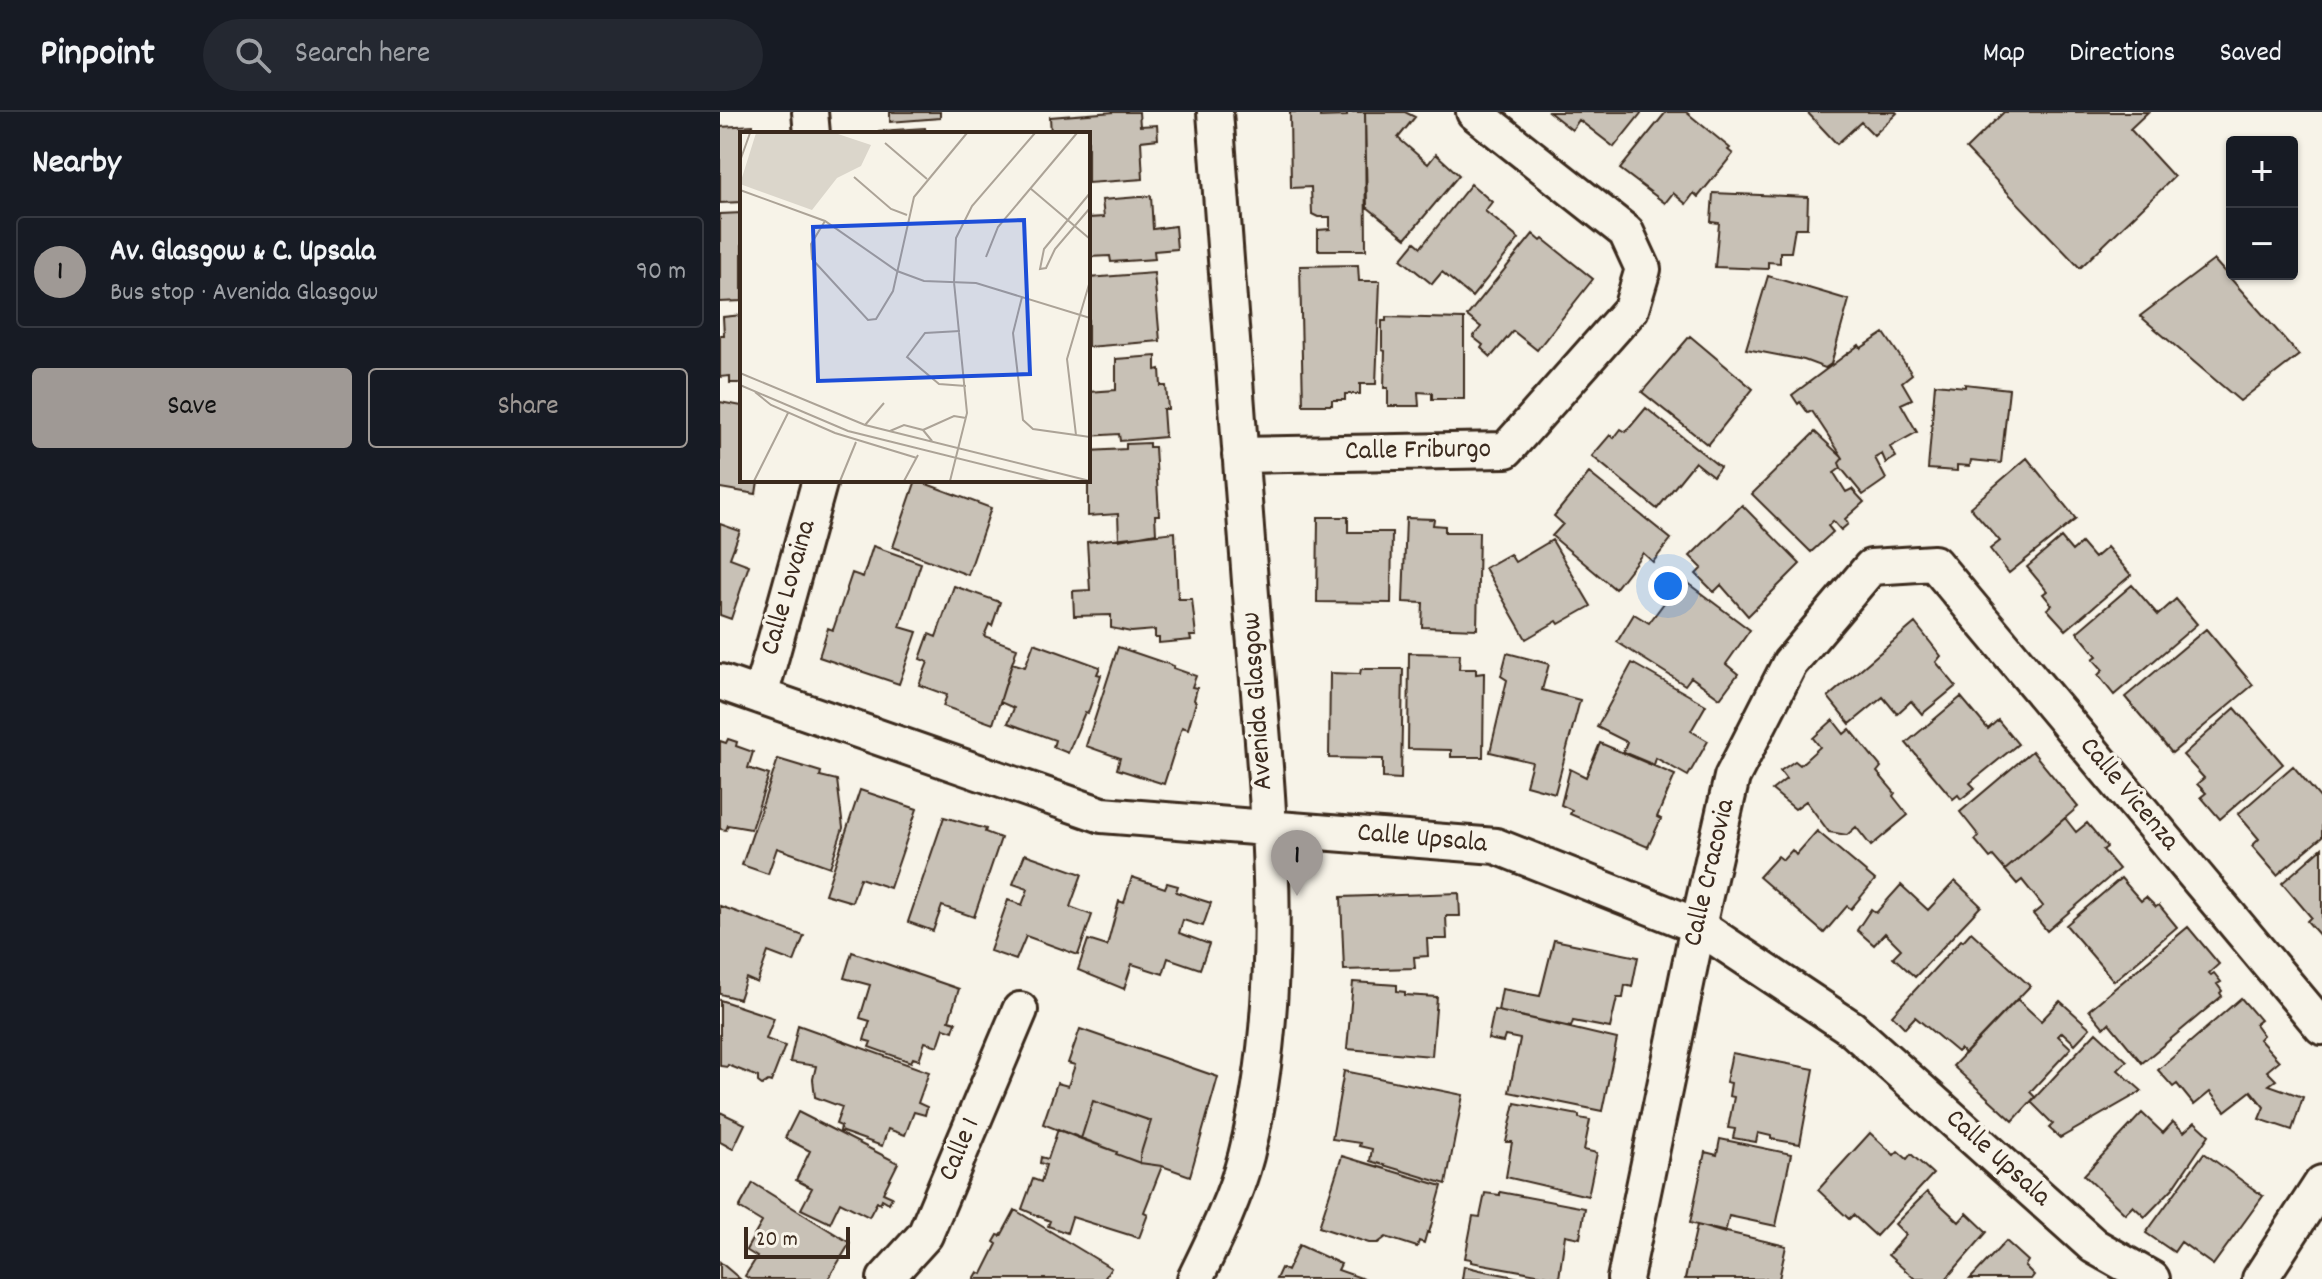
<!DOCTYPE html>
<html lang="en">
<head>
<meta charset="utf-8">
<style>
  :root { --surface:#171b24; --page:#242831; --text:#f1f3f6; --muted:#9ea1a6; --line:#363941; --accent:#9f9995 }
  body { margin:0; font-family:Dekko,sans-serif; background:var(--page); color:var(--text) }
  .controls { position:absolute; right:24px; top:24px; display:grid; overflow:hidden; border-radius:8px; box-shadow:0 2px 6px #0004 }
  .controls button { width:72px; height:72px; display:grid; place-items:center; padding:0; border:0; border-bottom:2px solid var(--line); background:var(--surface); color:var(--text); font:40px sans-serif }
  .scale { position:absolute; left:24px; bottom:20px; width:106px; box-sizing:border-box; padding-left:8px; border:4px solid #3b2a1e; border-top:0; font-size:22px; line-height:28px; white-space:nowrap; color:#3b2a1e; -webkit-text-stroke:6px #f7f3e8; paint-order:stroke }
  .you { position:absolute; left:948px; top:474px; width:28px; height:28px; margin:-20px; border:6px solid #fff; border-radius:50%; background:#1a73e8; box-shadow:0 0 0 12px #1a73e833 }
  .badge { display:grid; place-items:center; width:52px; height:52px; border-radius:50%; background:var(--accent); color:#111; font-size:26px; font-weight:700 }
  .pin { position:absolute; translate:-50% -66px; filter:drop-shadow(0 2px 4px #0008) }
  .pin::after { content:''; position:absolute; top:42px; width:28px; height:24px; background:inherit; clip-path:polygon(0 0,100% 0,50% 100%) }
  .list { margin:0; padding:0; list-style:none }
  h2 { display:flex; justify-content:space-between; align-items:center; height:104px; margin:0; padding:0 32px; font-size:34px }
  h2 small { font-size:26px; font-weight:400; color:var(--muted) }
  .list li { display:grid; grid-template-columns:52px 1fr auto; gap:24px; align-items:center; box-sizing:border-box; height:112px; margin:0 16px 16px; padding:0 16px; border:2px solid var(--line); border-radius:8px }
  .list b { display:block; font-size:30px; white-space:nowrap }
  .list p { margin:0; font-size:26px; white-space:nowrap; color:var(--muted) }
  .list em { font-size:26px; font-style:normal; color:var(--muted) }
  .actions { display:flex; gap:16px; padding:24px 32px }
  .actions a { flex:1; padding:18px 0; border:2px solid var(--accent); border-radius:8px; text-align:center; font-size:28px; color:var(--accent) }
  .actions .main { background:var(--accent); color:#111 }
  .icon { flex:none; width:44px; height:44px; fill:none; stroke:currentColor; stroke-width:2; stroke-linecap:round; stroke-linejoin:round }
  .map { position:relative; flex:none; width:1602px; height:1167px; overflow:hidden }
  header { display:flex; align-items:center; gap:48px; box-sizing:border-box; height:112px; padding:0 40px; background:var(--surface); border-bottom:2px solid var(--line) }
  header strong { font-size:38px }
  nav { display:flex; gap:44px; margin-inline-start:auto; font-size:28px }
  .search { width:560px; height:72px; background:var(--page); display:flex; align-items:center; gap:20px; box-sizing:border-box; padding:0 28px; border-radius:44px; color:var(--muted); font-size:30px }
  main { display:flex }
  aside { flex:1; background:var(--surface) }
  .map>svg:first-child { display:block }
  .building { fill:#c8c1b6; stroke:#3b2a1e; stroke-width:2 }
  .lines { fill:none; stroke-linecap:round; stroke-linejoin:round }
  .street-casing { stroke:#3b2a1e; stroke-width:40 }
  .street { stroke:#f7f3e8; stroke-width:34 }
  .labels { text-anchor:middle; dominant-baseline:central; stroke-width:7; stroke-linejoin:round; paint-order:stroke }
  .street-label { font-size:28px; fill:#3b2a1e; stroke:#f7f3e8 }
  .inset-road { fill:none; stroke:#aca397; stroke-width:2 }
  .view { fill:#1d4ed8; fill-opacity:0.15; stroke:#1d4ed8; stroke-width:4 }
  .inset-edge { fill:none; stroke:#3b2a1e; stroke-width:4 }
</style>
</head>
<body>
<header>
<strong>Pinpoint</strong>
<div class="search"><svg class="icon" aria-label="search" viewBox="0 0 24 24"><circle cx="10" cy="10" r="6"/><path d="M15 15l6 6"/></svg>Search here</div>
<nav><a>Map</a><a>Directions</a><a>Saved</a></nav>
</header>
<main>
<aside>
<h2>Nearby<small></small></h2>
<ul class="list">
<li><span class="badge">1</span><div><b>Av. Glasgow &amp; C. Upsala</b><p>Bus stop · Avenida Glasgow</p></div><em>90 m</em></li>
</ul>
<div class="actions"><a class="main">Save</a><a>Share</a></div>
</aside>
<div class="map">
<svg width="1602" height="1167" viewBox="0 0 1602 1167">
  <rect width="100%" height="100%" fill="#f7f3e8"/>
  <filter id="ink" filterUnits="userSpaceOnUse"><feTurbulence type="fractalNoise" baseFrequency=".0125" numOctaves="2"/><feDisplacementMap in="SourceGraphic" scale="16" xChannelSelector="R" yChannelSelector="G"/><feConvolveMatrix kernelMatrix="1 2 1 2 8 2 1 2 1" color-interpolation-filters="sRGB"/></filter>
  <g filter="url(#ink)">
    <path class="building" d="M 170,0 L 220,0 L 220,6 L 170,10 Z
      M 394,0 L 419,0 L 420,14 L 437,13 L 438,27 L 421,29 L 423,67 L 368,71 L 368,22 L 331,22 L 330,5 Z
      M 570,0 L 600,0 L 600,5 L 627,4 L 627,0 L 645,0 L 646,138 L 598,138 L 598,118 L 610,117 L 610,105 L 598,105 L 592,102 L 591,75 L 571,76 Z
      M 645,0 L 685,0 L 695,5 L 678,26 L 708,52 L 716,42 L 739,63 L 686,126 L 647,95 Z
      M 829,0 L 922,0 L 894,35 L 859,8 L 852,18 Z
      M 946,0 L 966,0 L 1010,36 L 1008,38 L 1013,42 L 978,85 L 974,81 L 966,92 L 953,81 L 945,91 L 900,57 Z
      M 1087,0 L 1176,0 L 1177,1 L 1154,23 L 1141,10 L 1117,32 Z
      M 1284,0 L 1428,0 L 1410,17 L 1454,65 L 1360,156 L 1246,37 Z
      M 33,13 L 33,22 L 22,22 L 22,90 L 0,91 L 0,15 Z
      M 205,16 L 206,22 L 159,22 L 159,19 Z
      M 751,72 L 772,90 L 765,99 L 799,127 L 752,185 L 722,160 L 712,172 L 681,147 L 695,130 L 701,135 Z
      M 993,81 L 1088,85 L 1087,116 L 1075,116 L 1071,140 L 1060,140 L 1060,151 L 1048,150 L 1048,157 L 995,155 L 999,111 L 991,110 Z
      M 431,84 L 433,117 L 455,114 L 457,137 L 434,139 L 435,147 L 391,150 L 390,144 L 368,145 L 368,106 L 384,105 L 382,88 Z
      M 22,101 L 22,189 L 0,190 L 0,102 Z
      M 813,122 L 821,129 L 823,127 L 873,167 L 817,238 L 793,219 L 771,245 L 761,236 L 763,233 L 753,225 L 761,215 L 747,204 Z
      M 1494,148 L 1579,243 L 1520,289 L 1420,204 Z
      M 638,153 L 639,169 L 660,169 L 656,272 L 640,272 L 640,282 L 625,282 L 625,288 L 612,288 L 612,293 L 583,293 L 580,154 Z
      M 434,161 L 440,229 L 368,235 L 368,166 Z
      M 1048,164 L 1129,188 L 1111,252 L 1105,256 L 1084,248 L 1026,237 Z
      M 22,203 L 22,271 L 10,271 L 10,264 L 0,265 L 0,223 L 4,223 L 3,205 Z
      M 666,205 L 744,207 L 744,287 L 712,287 L 712,281 L 698,280 L 699,294 L 668,294 L 668,276 L 664,276 L 665,239 L 662,238 L 662,209 L 666,209 Z
      M 1164,221 L 1192,262 L 1182,270 L 1192,287 L 1181,292 L 1197,320 L 1170,335 L 1176,345 L 1166,351 L 1162,342 L 1155,346 L 1166,367 L 1143,383 L 1121,356 L 1119,351 L 1123,346 L 1092,299 L 1088,301 L 1080,290 L 1078,292 L 1072,283 L 1139,233 L 1141,236 Z
      M 970,224 L 1033,277 L 988,333 L 922,280 Z
      M 436,244 L 436,258 L 440,257 L 441,274 L 446,274 L 448,297 L 443,297 L 445,325 L 400,329 L 399,322 L 368,324 L 368,280 L 396,278 L 396,247 Z
      M 1215,272 L 1245,275 L 1245,272 L 1289,277 L 1281,351 L 1251,348 L 1250,354 L 1237,353 L 1237,359 L 1208,357 Z
      M 0,290 L 22,294 L 22,368 L 45,368 L 38,369 L 36,382 L 0,376 Z
      M 926,296 L 1000,355 L 993,364 L 975,350 L 937,397 L 872,344 L 890,323 L 894,326 L 901,317 L 906,320 Z
      M 1095,320 L 1123,346 L 1119,351 L 1121,356 L 1114,361 L 1126,380 L 1132,377 L 1144,390 L 1125,407 L 1128,412 L 1121,418 L 1113,409 L 1108,414 L 1113,420 L 1091,440 L 1032,382 Z
      M 429,331 L 429,335 L 435,335 L 439,403 L 435,403 L 436,421 L 399,428 L 398,402 L 368,404 L 368,339 L 406,337 L 406,332 Z
      M 1307,346 L 1356,407 L 1289,461 L 1270,437 L 1280,429 L 1250,395 Z
      M 869,361 L 951,427 L 933,450 L 923,441 L 895,477 L 832,424 L 843,412 L 834,404 Z
      M 196,368 L 271,396 L 248,463 L 173,435 Z
      M 1022,393 L 1080,452 L 1028,504 L 1001,473 L 994,480 L 976,462 L 982,456 L 970,444 Z
      M 598,405 L 628,405 L 628,420 L 672,420 L 671,491 L 597,490 Z
      M 686,406 L 714,407 L 713,413 L 725,414 L 725,420 L 759,420 L 757,517 L 702,515 L 703,491 L 683,490 Z
      M 0,412 L 20,419 L 10,446 L 29,453 L 11,507 L 0,503 Z
      M 455,420 L 458,487 L 472,487 L 476,524 L 470,524 L 471,528 L 439,531 L 439,526 L 435,526 L 435,518 L 411,520 L 391,516 L 391,503 L 354,504 L 353,479 L 370,478 L 367,430 Z
      M 1341,426 L 1352,439 L 1361,431 L 1374,446 L 1387,435 L 1411,463 L 1346,518 L 1327,497 L 1332,493 L 1323,482 L 1327,479 L 1307,455 Z
      M 832,428 L 871,494 L 839,512 L 837,509 L 806,527 L 765,456 L 790,442 L 795,450 Z
      M 153,434 L 201,451 L 180,515 L 197,520 L 179,572 L 99,545 L 108,516 L 113,518 L 132,461 L 143,465 Z
      M 962,467 L 1030,518 L 1006,552 L 1018,562 L 1000,586 L 971,565 L 965,573 L 897,530 L 914,502 L 929,511 Z
      M 1412,473 L 1438,503 L 1456,487 L 1477,512 L 1394,583 L 1378,563 L 1383,558 L 1373,547 L 1377,544 L 1357,520 Z
      M 234,474 L 280,490 L 272,514 L 269,512 L 264,524 L 297,536 L 273,612 L 223,594 L 227,583 L 199,573 L 208,550 L 200,547 L 209,522 L 216,525 Z
      M 1195,511 L 1221,544 L 1216,550 L 1236,574 L 1202,602 L 1191,589 L 1177,602 L 1163,585 L 1130,612 L 1108,585 Z
      M 1486,517 L 1533,573 L 1452,641 L 1405,585 Z
      M 314,531 L 380,555 L 377,562 L 381,563 L 368,601 L 365,600 L 348,641 L 333,635 L 335,628 L 288,611 L 294,596 L 280,590 L 292,551 L 305,555 Z
      M 398,535 L 454,554 L 453,556 L 476,564 L 472,575 L 477,576 L 474,588 L 476,590 L 468,617 L 462,615 L 444,672 L 397,657 L 400,646 L 366,634 Z
      M 689,541 L 740,542 L 739,557 L 756,557 L 756,562 L 764,561 L 763,645 L 731,645 L 731,638 L 688,637 Z
      M 787,541 L 829,552 L 822,578 L 860,588 L 835,681 L 806,673 L 812,650 L 770,640 L 787,568 L 781,564 Z
      M 912,551 L 986,593 L 971,619 L 988,629 L 968,664 L 936,646 L 934,653 L 903,640 L 907,630 L 877,615 Z
      M 641,557 L 683,557 L 681,667 L 663,666 L 663,647 L 609,646 L 610,561 L 640,562 Z
      M 1241,585 L 1268,617 L 1278,608 L 1298,632 L 1250,671 L 1255,676 L 1241,687 L 1238,683 L 1233,687 L 1186,631 Z
      M 1515,596 L 1563,652 L 1500,707 L 1481,685 L 1486,681 L 1477,672 L 1484,666 L 1463,643 Z
      M 1113,608 L 1124,622 L 1130,617 L 1161,655 L 1157,660 L 1175,681 L 1173,684 L 1188,703 L 1151,734 L 1136,715 L 1127,723 L 1109,720 L 1086,689 L 1075,697 L 1052,678 L 1066,667 L 1060,659 L 1075,649 L 1080,653 L 1100,635 L 1093,626 Z
      M 8,627 L 17,630 L 16,634 L 33,640 L 28,656 L 49,663 L 31,717 L 8,713 L 6,718 L 0,717 L 0,629 L 6,631 Z
      M 880,631 L 955,663 L 937,705 L 941,707 L 928,735 L 850,702 L 852,698 L 841,693 L 850,657 L 866,665 Z
      M 1312,639 L 1358,695 L 1285,758 L 1273,744 L 1270,746 L 1255,728 L 1259,724 L 1240,700 Z
      M 58,647 L 101,660 L 100,664 L 117,668 L 123,716 L 110,755 L 57,736 L 48,762 L 22,753 Z
      M 1573,654 L 1602,688 L 1602,725 L 1557,763 L 1532,734 L 1539,727 L 1518,702 Z
      M 140,678 L 197,697 L 170,776 L 140,766 L 132,790 L 105,782 Z
      M 224,705 L 266,717 L 265,720 L 281,726 L 254,805 L 222,794 L 213,819 L 188,810 Z
      M 1345,706 L 1356,720 L 1367,711 L 1387,735 L 1383,738 L 1399,757 L 1327,819 L 1313,802 L 1323,794 L 1302,768 L 1297,772 L 1285,758 Z
      M 1097,719 L 1155,768 L 1131,797 L 1127,794 L 1104,821 L 1039,765 L 1058,744 L 1063,748 L 1072,738 L 1076,743 Z
      M 1602,736 L 1602,826 L 1587,809 L 1591,805 L 1562,771 Z
      M 305,742 L 362,762 L 350,795 L 372,803 L 358,843 L 306,824 L 296,848 L 270,839 L 288,788 L 302,793 L 308,777 L 293,772 Z
      M 412,765 L 445,776 L 447,771 L 458,774 L 456,780 L 491,791 L 483,814 L 463,808 L 459,821 L 489,832 L 480,857 L 448,846 L 443,862 L 412,852 L 404,877 L 358,858 L 368,828 L 387,834 L 399,789 L 404,791 Z
      M 1401,766 L 1421,789 L 1426,785 L 1436,795 L 1439,793 L 1457,815 L 1394,869 L 1346,813 Z
      M 1235,769 L 1261,794 L 1195,865 L 1173,845 L 1181,837 L 1165,821 L 1154,833 L 1137,818 L 1151,797 L 1156,801 L 1181,773 L 1208,798 Z
      M 739,781 L 740,804 L 726,804 L 727,827 L 707,827 L 708,844 L 694,845 L 695,856 L 624,858 L 621,785 Z
      M 0,794 L 84,824 L 74,850 L 48,840 L 37,871 L 26,866 L 19,887 L 0,882 Z
      M 1468,815 L 1499,852 L 1489,861 L 1491,863 L 1494,861 L 1501,870 L 1497,872 L 1502,879 L 1500,881 L 1502,884 L 1422,951 L 1389,911 L 1384,916 L 1369,898 Z
      M 1251,820 L 1310,874 L 1245,942 L 1240,937 L 1237,940 L 1195,905 L 1185,916 L 1172,903 L 1241,828 L 1243,829 Z
      M 834,828 L 918,845 L 912,875 L 905,873 L 903,886 L 897,886 L 890,916 L 853,909 L 851,915 L 778,899 L 782,877 L 820,884 Z
      M 132,840 L 239,877 L 229,908 L 236,910 L 233,919 L 224,916 L 218,934 L 205,930 L 199,948 L 193,946 L 191,950 L 149,935 L 151,930 L 144,928 L 150,909 L 140,906 L 150,873 L 124,866 Z
      M 633,870 L 677,873 L 677,879 L 685,880 L 685,883 L 717,885 L 712,944 L 627,937 Z
      M 1521,886 L 1540,908 L 1535,912 L 1543,923 L 1539,927 L 1559,949 L 1547,959 L 1556,968 L 1549,973 L 1583,985 L 1572,1018 L 1539,1007 L 1544,995 L 1531,979 L 1505,999 L 1490,980 L 1474,993 L 1457,972 L 1453,975 L 1438,958 Z
      M 1297,887 L 1321,909 L 1340,889 L 1370,916 L 1355,932 L 1342,920 L 1338,924 L 1351,936 L 1310,980 L 1315,985 L 1293,1009 L 1233,954 Z
      M 0,888 L 54,906 L 46,927 L 65,934 L 51,970 L 48,969 L 42,973 L 38,970 L 38,965 L 8,953 L 7,955 L 0,954 Z
      M 774,898 L 897,927 L 882,999 L 789,980 L 800,927 L 785,924 L 783,930 L 768,927 Z
      M 78,913 L 209,960 L 198,991 L 207,995 L 205,1003 L 194,1000 L 185,1023 L 168,1017 L 162,1034 L 120,1019 L 121,1014 L 116,1012 L 122,995 L 95,985 L 93,967 L 96,954 L 70,950 Z
      M 360,917 L 498,965 L 470,1064 L 442,1054 L 420,1051 L 420,1044 L 431,1009 L 373,989 L 361,1027 L 323,1012 L 337,971 L 348,974 L 355,953 L 348,951 Z
      M 1376,920 L 1407,949 L 1398,958 L 1422,979 L 1340,1026 L 1329,1016 L 1333,1012 L 1311,990 Z
      M 1012,941 L 1094,957 L 1080,1032 L 1051,1027 L 1051,1024 L 1038,1021 L 1036,1030 L 1013,1026 L 1015,1017 L 1008,1016 L 1014,985 L 1009,984 L 1011,971 L 1006,970 Z
      M 624,959 L 743,983 L 726,1072 L 650,1049 L 652,1037 L 639,1034 L 640,1031 L 612,1027 Z
      M 373,989 L 431,1009 L 420,1044 L 420,1051 L 396,1042 L 397,1040 L 361,1027 Z
      M 795,991 L 859,1003 L 859,1006 L 870,1008 L 864,1038 L 877,1041 L 868,1084 L 786,1065 L 792,1030 L 786,1030 Z
      M 0,1000 L 25,1012 L 13,1037 L 0,1030 Z
      M 78,1000 L 178,1051 L 163,1081 L 172,1085 L 169,1091 L 162,1087 L 160,1092 L 157,1090 L 149,1105 L 120,1090 L 110,1111 L 81,1097 L 92,1076 L 76,1068 L 90,1039 L 65,1026 Z
      M 1422,1001 L 1443,1021 L 1453,1010 L 1464,1020 L 1475,1010 L 1489,1023 L 1453,1076 L 1425,1105 L 1413,1094 L 1405,1102 L 1364,1063 Z
      M 338,1017 L 397,1040 L 396,1042 L 420,1051 L 442,1054 L 424,1100 L 428,1102 L 419,1126 L 352,1105 L 347,1121 L 328,1114 L 330,1109 L 302,1097 L 313,1067 L 321,1070 L 326,1053 L 320,1051 L 321,1045 L 328,1047 Z
      M 1150,1021 L 1174,1043 L 1178,1039 L 1187,1047 L 1191,1042 L 1213,1062 L 1156,1124 L 1133,1103 L 1129,1107 L 1098,1078 Z
      M 1000,1027 L 1071,1042 L 1056,1114 L 1009,1104 L 1005,1121 L 970,1111 L 985,1040 L 997,1043 Z
      M 1484,1041 L 1543,1084 L 1493,1153 L 1461,1130 L 1454,1140 L 1426,1121 Z
      M 622,1044 L 722,1074 L 709,1121 L 707,1120 L 704,1131 L 699,1129 L 697,1135 L 666,1125 L 658,1131 L 649,1131 L 599,1115 Z
      M 33,1071 L 130,1131 L 108,1167 L 30,1167 L 25,1164 L 37,1145 L 26,1138 L 42,1110 L 19,1096 Z
      M 780,1080 L 865,1096 L 860,1126 L 845,1123 L 839,1166 L 751,1150 L 751,1147 L 745,1146 L 753,1104 L 760,1105 L 765,1081 L 780,1083 Z
      M 1207,1080 L 1239,1110 L 1247,1101 L 1267,1120 L 1226,1167 L 1195,1167 L 1168,1143 L 1186,1123 L 1175,1112 Z
      M 295,1098 L 391,1156 L 384,1167 L 254,1167 L 258,1160 L 262,1162 L 277,1132 L 274,1130 L 278,1123 L 281,1124 Z
      M 977,1113 L 1066,1134 L 1059,1167 L 965,1167 Z
      M 1286,1129 L 1308,1149 L 1305,1154 L 1314,1163 L 1311,1167 L 1250,1167 Z
      M 579,1133 L 621,1152 L 618,1158 L 644,1167 L 556,1167 L 561,1156 L 567,1159 Z
      M 0,1150 L 20,1167 L 0,1167 Z
      M 744,1154 L 760,1158 L 805,1167 L 742,1167 Z"/>
    <g class="lines">
      <defs>
        <path id="street" d="M 90,0 L 92,22
          M 520,343 L 786,338 L 911,197 L 923,157 L 906,120 L 754,0
          M 0,570 L 382,703 L 776,734 L 978,814 L 1131,916 L 1374,1134 L 1432,1167
          M 40,584 L 100,368
          M 165,1167 L 205,1123 L 300,898
          M 475,1167 C 494,1128 515,1086 526,1044 C 572,861 545,669 531,483 C 519,322 507,161 495,0
          M 905,1167 L 978,814 L 1012,665 L 1070,551 L 1151,455 L 1214,451 L 1602,915
          M 1540,1167 L 1602,1071"/>
      </defs>
      <use href="#street" class="street-casing"/>
      <use href="#street" class="street"/>
    </g>
  </g>
  <g class="labels">
    <g class="street-label">
      <text transform="translate(698 340) rotate(-1)">Calle Friburgo</text>
      <text transform="translate(70 476) rotate(-74)">Calle Lovaina</text>
      <text transform="translate(539 589) rotate(-94)">Avenida Glasgow</text>
      <text transform="translate(1408 683) rotate(50)">Calle Vicenza</text>
      <text transform="translate(702 728) rotate(5)">Calle Upsala</text>
      <text transform="translate(991 761) rotate(-77)">Calle Cracovia</text>
      <text transform="translate(241 1038) rotate(-67)">Calle 1</text>
      <text transform="translate(1277 1047) rotate(42)">Calle Upsala</text>
    </g>
  </g>
  <g transform="translate(20 20)">
    <rect width="350" height="350" fill="#f7f3e8"/>
    <path d="M 16,1 L 95,1 L 131,13 L 121,34 L 97,46 L 72,78 L 0,52 Z" fill="#dbd6cb"/>
    <path class="inset-road" d="M 145,11 L 187,47M 0,29 L 10,1M 114,45 L 151,77 L 167,83M 290,56 L 350,107M 0,58 L 85,89 L 157,139 L 184,149 L 236,151 L 350,186M 350,61 L 304,117 L 300,137 L 306,136 L 315,117 L 350,76M 85,89 L 71,112 L 72,127 L 128,188 L 136,187 L 153,159 L 174,65 L 227,1M 246,125 L 258,95 L 337,1M 282,165 L 273,201 L 283,288 L 293,297 L 350,305M 220,199 L 185,201 L 167,225 L 199,252 L 226,254M 0,241 L 125,293 L 350,349M 0,253 L 108,299 L 309,349M 15,260 L 31,273 L 95,301 L 177,326M 125,293 L 144,271M 183,298 L 214,284 L 226,286M 150,299 L 164,293 L 183,298 L 192,309M 336,303 L 327,227 L 350,149M 14,349 L 48,281M 100,349 L 116,310M 164,349 L 178,323M 210,349 L 227,281 L 214,150 L 216,106 L 232,74 L 295,1"/>
    <path class="view" d="M 284,88 L 290,242 L 78,249 L 73,95 Z"/>
    <rect width="350" height="350" class="inset-edge"/>
  </g>
</svg>
<div class="controls">
<button>+</button>
<button>−</button>
</div>
<div class="scale">20 m</div>
<div class="you"></div>
<div class="pin badge" style="left:577px;top:784px">1</div>
</div>
</main>
</body>
</html>
